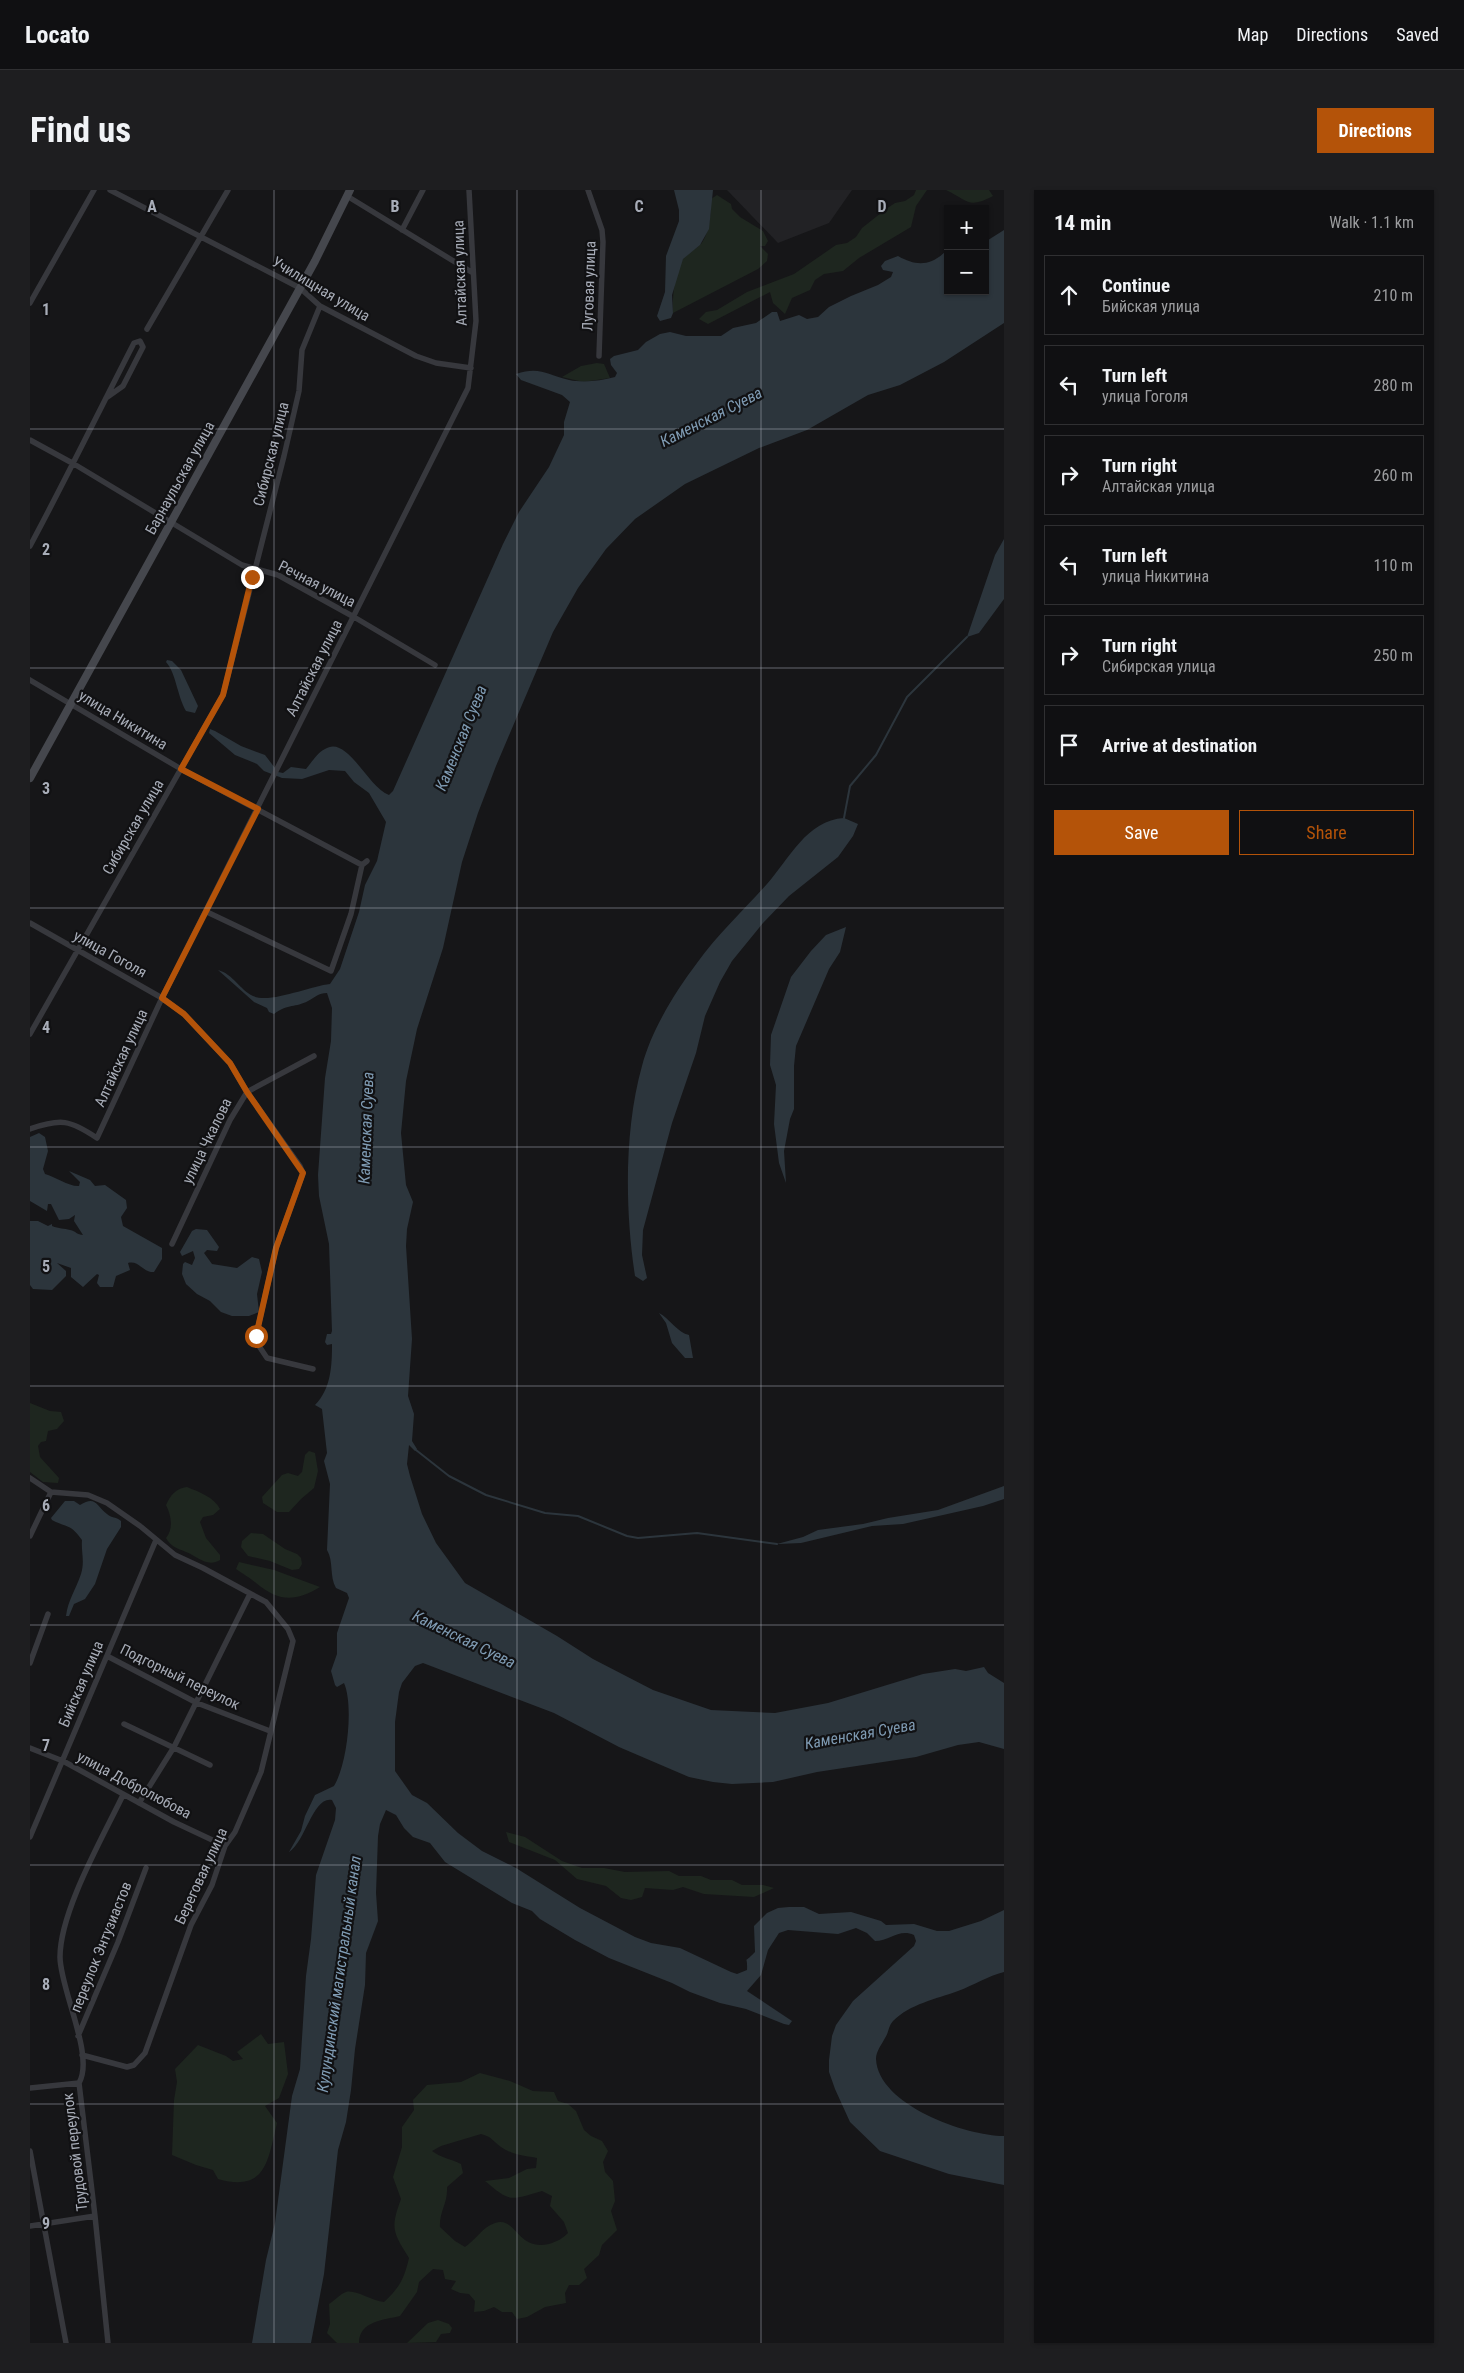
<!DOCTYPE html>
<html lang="en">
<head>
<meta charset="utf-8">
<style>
  :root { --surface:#101012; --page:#1e1e20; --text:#f1f3f6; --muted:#9c9d9f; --line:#303032; --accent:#b45309 }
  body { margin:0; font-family:"Roboto Condensed",sans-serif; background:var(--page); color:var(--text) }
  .controls { position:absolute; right:15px; top:15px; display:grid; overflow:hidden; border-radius:0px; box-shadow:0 1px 4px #0004 }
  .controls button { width:45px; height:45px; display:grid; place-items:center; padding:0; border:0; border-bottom:1px solid var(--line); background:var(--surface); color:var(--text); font:25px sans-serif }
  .stop { position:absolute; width:15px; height:15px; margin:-11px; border:4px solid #b45309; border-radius:50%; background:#fff }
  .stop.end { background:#b45309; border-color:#fff; box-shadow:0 1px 5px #0008 }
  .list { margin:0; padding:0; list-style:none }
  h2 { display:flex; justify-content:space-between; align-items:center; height:65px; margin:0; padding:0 20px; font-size:21px }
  h2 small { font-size:16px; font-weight:400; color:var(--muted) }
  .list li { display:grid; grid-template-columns:32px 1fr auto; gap:15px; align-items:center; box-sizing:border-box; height:80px; margin:0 10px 10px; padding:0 10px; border:1px solid var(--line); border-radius:0px }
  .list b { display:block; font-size:19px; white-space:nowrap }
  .list p { margin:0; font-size:16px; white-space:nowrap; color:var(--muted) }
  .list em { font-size:16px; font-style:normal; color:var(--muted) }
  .actions { display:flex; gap:10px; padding:15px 20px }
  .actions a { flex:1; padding:11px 0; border:1px solid var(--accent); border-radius:0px; text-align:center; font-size:18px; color:var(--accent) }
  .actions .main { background:var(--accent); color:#fff }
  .icon { flex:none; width:28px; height:28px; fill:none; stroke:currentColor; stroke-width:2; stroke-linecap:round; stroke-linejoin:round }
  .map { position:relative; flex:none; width:974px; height:2153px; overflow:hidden; border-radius:0px }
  header { display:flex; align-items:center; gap:30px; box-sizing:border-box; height:70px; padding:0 25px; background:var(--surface); border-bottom:1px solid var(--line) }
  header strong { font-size:24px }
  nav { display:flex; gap:28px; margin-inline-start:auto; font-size:18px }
  .intro { display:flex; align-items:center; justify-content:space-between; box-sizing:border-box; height:120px; padding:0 30px }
  h1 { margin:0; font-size:35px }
  .button { padding:12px 22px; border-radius:0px; background:var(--accent); color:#fff; font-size:18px; font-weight:700 }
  main { display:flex; gap:30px; padding:0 30px }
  aside { flex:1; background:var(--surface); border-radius:0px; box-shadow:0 1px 4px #0004 }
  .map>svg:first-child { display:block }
  .built { fill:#222225 }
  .green { fill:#1e261f; fill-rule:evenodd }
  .water { fill:#2c353c }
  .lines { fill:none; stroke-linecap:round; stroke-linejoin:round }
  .stream { stroke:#2c353c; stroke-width:2 }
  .street { stroke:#37383d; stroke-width:5.5 }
  .secondary { stroke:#45474d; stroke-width:8 }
  .route { stroke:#b45309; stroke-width:6 }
  .grid { fill:none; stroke:#a8adb8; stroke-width:1; stroke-opacity:0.55 }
  .labels { text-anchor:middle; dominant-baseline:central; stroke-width:4.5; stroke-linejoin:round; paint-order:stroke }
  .street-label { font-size:15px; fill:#a8adb8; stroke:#111113 }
  .water-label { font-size:16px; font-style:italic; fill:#7f9bb3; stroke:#111113 }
  .grid-label { font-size:16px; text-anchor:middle; font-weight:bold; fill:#a8adb8; stroke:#111113; stroke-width:4.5; stroke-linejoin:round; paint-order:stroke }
</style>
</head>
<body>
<header>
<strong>Locato</strong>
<nav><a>Map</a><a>Directions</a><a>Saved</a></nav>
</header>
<div class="intro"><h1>Find us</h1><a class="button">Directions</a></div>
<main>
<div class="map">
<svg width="974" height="2153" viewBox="0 0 974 2153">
  <rect width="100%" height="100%" fill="#161618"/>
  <path class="built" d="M 697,0 L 822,0 L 799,33 L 748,53 Z"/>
  <path class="green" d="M 886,0 L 897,0 L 886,16 L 881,37 L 829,68 L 813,81 L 794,84 L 785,90 L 780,100 L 762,108 L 755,124 L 743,113 L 740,102 L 678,134 L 669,129 L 676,122 L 687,120 L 717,102 L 764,84 L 806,55 L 817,53 L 826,47 L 832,38 L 856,19 L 865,13 L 875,11 L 884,5 Z
    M 916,0 L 959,0 L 963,6 C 938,19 939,11 916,0 Z
    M 687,5 L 701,14 L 702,19 L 710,27 L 733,41 L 738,51 L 735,56 L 730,56 L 738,64 L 737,71 L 728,79 L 643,123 C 642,109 645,77 655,66 C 661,60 669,58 673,51 C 680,40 681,21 681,9 Z
    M 567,173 L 574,174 L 580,188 L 553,192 L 532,187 L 551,176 Z
    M 0,1213 L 20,1221 L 31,1222 L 34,1231 L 27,1239 L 18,1241 L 16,1251 L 11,1252 L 8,1256 L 10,1267 L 29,1288 L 28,1293 L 13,1292 L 0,1282 Z
    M 279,1261 L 285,1263 L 288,1281 L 284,1298 L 271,1309 L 259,1322 L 247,1322 L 233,1313 L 232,1307 L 252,1285 L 258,1283 L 268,1286 L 272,1282 L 275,1265 Z
    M 157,1297 C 169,1302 184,1307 190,1319 L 183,1325 L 173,1327 L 170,1332 L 176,1348 L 190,1365 L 190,1370 C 177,1378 167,1366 156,1362 C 147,1358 141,1357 136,1348 C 144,1338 141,1325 136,1315 C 140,1306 146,1298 157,1297 Z
    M 221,1343 L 233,1344 L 255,1359 L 267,1364 L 271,1368 L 272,1374 L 269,1379 L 262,1380 L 240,1371 L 218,1366 L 211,1357 L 212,1351 Z
    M 209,1372 L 244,1380 L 290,1397 C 265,1412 249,1412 226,1393 C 219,1387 213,1384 206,1379 Z
    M 476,1642 L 495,1647 L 532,1671 L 552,1678 L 574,1678 L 595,1682 L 639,1681 L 649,1686 L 671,1686 L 681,1690 L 702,1690 L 712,1695 L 733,1695 L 744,1698 L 724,1707 L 674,1704 L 653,1697 L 643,1700 L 615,1698 L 612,1707 L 601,1710 L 591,1708 L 576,1696 L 547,1689 L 525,1670 L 479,1652 Z
    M 231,1844 L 238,1854 L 254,1852 L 258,1884 L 249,1908 L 235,1916 L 247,1933 C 238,1969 237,2003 188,1989 L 183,1980 L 166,1975 L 142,1965 L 144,1910 L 147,1892 L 145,1879 L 168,1855 L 196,1866 L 203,1871 L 213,1869 L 207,1862 Z
    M 450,1883 L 480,1891 L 503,1901 L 524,1902 L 528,1911 L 538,1914 L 546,1921 L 554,1940 L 561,1946 L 572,1951 L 578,1961 L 573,1972 L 575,1982 L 583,1991 L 585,2011 L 581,2021 L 587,2040 L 572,2055 L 569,2065 L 554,2079 L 557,2088 L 549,2095 L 539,2095 L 535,2103 L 536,2113 L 515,2117 L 497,2127 L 487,2129 L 482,2122 L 472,2122 L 464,2117 L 454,2121 L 444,2122 L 445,2111 L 439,2104 L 430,2103 L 421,2099 L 426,2091 L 415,2089 L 413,2080 L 403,2079 L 389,2092 L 387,2102 L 370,2126 C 354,2130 329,2131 329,2153 L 307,2153 L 297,2143 L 300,2134 L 299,2114 C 304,2111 310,2104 316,2102 C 325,2099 342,2111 354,2112 C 370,2097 374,2089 379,2068 C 363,2042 360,2039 371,2009 L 363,1987 L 372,1957 L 372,1937 L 384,1920 L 383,1910 L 397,1895 L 431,1892 ZM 451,1944 C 463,1947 462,1951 471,1957 C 482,1965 496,1966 507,1968 L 506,1978 L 497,1979 L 479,1988 L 455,1991 C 481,2013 480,2010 512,2001 L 522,2006 L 520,2016 L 534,2032 L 538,2043 C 532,2049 528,2051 519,2054 C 486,2061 487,2026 465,2033 C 452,2037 446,2050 435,2057 L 425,2051 L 410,2037 C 409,2022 418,2013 417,1997 L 433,1983 L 431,1974 C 421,1969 411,1968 402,1961 L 411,1956 Z
    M 408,2130 L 419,2134 L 422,2138 L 420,2143 L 411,2144 L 406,2152 L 377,2153 L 398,2133 Z"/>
  <path class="water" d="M 644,0 L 683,0 L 679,39 L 670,55 L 653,69 L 642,105 L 643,123 L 641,128 L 630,131 L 627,126 L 635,102 L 636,66 L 649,31 L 649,20 Z
    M 974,40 L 974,133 L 914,172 L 870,195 L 838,205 L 777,240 L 729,258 L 655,294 L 605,329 L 576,359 L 548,398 L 523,442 L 466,576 L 448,623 L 432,672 L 413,758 L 387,839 L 376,891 L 371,943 L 376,995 L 383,1012 L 377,1039 L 376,1056 L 382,1149 L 378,1206 L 384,1224 L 382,1251 L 387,1259 L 385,1261 L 379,1255 L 377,1274 L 380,1286 L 392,1324 L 406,1353 L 435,1393 L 527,1446 L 563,1469 L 623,1500 L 681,1520 L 745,1523 L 798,1513 L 893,1484 L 925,1479 L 936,1481 L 954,1477 L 958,1483 L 974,1493 L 974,1559 L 949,1552 L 928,1555 L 886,1567 L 787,1582 L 743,1592 L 702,1594 L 683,1592 L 659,1587 L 589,1557 L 524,1523 L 393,1473 L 385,1476 L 372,1493 L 369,1502 L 365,1532 L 365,1581 L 382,1605 L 397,1613 L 428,1643 L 452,1661 L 486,1678 L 550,1718 L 605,1747 L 621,1753 L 650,1758 L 701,1782 L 707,1784 L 717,1780 C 718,1763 712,1776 725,1762 L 724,1736 L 737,1723 L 748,1718 L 759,1717 L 774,1717 L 789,1724 L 821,1722 L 851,1731 L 856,1735 L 884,1734 L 907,1741 L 919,1741 L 951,1731 L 974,1720 L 974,1782 C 958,1786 944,1795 928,1801 C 906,1809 880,1814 863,1831 C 858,1837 859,1842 855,1848 C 852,1854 846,1861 846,1869 C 848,1915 936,1946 974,1946 L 974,1995 L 919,1984 L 850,1961 L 820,1932 L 805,1899 L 799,1882 L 799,1870 L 802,1846 L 806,1835 L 823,1811 L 884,1756 L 886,1751 L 884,1745 C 869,1738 860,1751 845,1751 L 837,1743 L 826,1738 L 808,1744 L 758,1740 L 749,1743 L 738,1760 L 731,1785 L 717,1801 L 762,1831 L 759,1835 L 754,1834 L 716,1819 L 690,1813 L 660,1802 L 642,1793 L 579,1768 L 545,1750 L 510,1729 L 502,1721 L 482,1713 L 415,1672 L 400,1653 L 383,1647 L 374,1638 L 366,1625 L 356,1620 L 350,1634 L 348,1646 L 346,1703 L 348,1731 L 336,1763 L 335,1795 L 325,1859 L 321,1900 L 316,1932 L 308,1960 L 294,2084 L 281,2153 L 222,2153 L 236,2070 L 245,2033 L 262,1906 L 270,1879 L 276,1786 L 281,1749 L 286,1685 L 305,1630 L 306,1618 L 302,1610 C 283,1606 276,1651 259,1662 L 271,1641 L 275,1626 L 285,1605 L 304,1596 C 317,1575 324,1516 314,1493 L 307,1497 L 305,1495 L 301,1481 L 307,1464 L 307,1443 L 319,1408 L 317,1403 L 306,1398 C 299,1386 304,1372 297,1360 L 300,1294 L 294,1271 L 297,1263 L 292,1219 L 285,1215 C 301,1199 302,1176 302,1154 L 297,1155 L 295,1152 L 297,1144 L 301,1144 L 302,1141 L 299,1054 L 289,1006 L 288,985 L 295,888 L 301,851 L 302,818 L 297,803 C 288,803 286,807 278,811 C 265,818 259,813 244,824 L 239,822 L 237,818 L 224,812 L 188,780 C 203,784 210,800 223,806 C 240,814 280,796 300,794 L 310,779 L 329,722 L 335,695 L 347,671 L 356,632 L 339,603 L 324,592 L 315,581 L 299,580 L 272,589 L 252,588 L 234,581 L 227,574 L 205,565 L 179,543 L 180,539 L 185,541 L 211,556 L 235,565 L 248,582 L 253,583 L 261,577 L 276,579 C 282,572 287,563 295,559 C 317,544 338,598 359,605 L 363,601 L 473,354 L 489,322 L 519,277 L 534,245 L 534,232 L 540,212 L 532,205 L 491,190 L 486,184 C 510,176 517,185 539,190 C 553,193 570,191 585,187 L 587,183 L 581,175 L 580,169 L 584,166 L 608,160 L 616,152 L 630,144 L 640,142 L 656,146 L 691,146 L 703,138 L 726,133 L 742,122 L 747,122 L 750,131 L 769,125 L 777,129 L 788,127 L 799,117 L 821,106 L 848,95 L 861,87 L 863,82 L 853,80 L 851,76 L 855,71 L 868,66 C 887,77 902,76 918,59 L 918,101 L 955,101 L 955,52 Z
    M 974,349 L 974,409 L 949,443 L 937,447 L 965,365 Z
    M 137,470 L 142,471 L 151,480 L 168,516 L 165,523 L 156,521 C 147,505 146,483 136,472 Z
    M 814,628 L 828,634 L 823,646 L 808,667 L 759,706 L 733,733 L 702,771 L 690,792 L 675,826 L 666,863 L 642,933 L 613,1040 L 612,1065 L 617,1088 L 613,1091 L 605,1086 C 595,1021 594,940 612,876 C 621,841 645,802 667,773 C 688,744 714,720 737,694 C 759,669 777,630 814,628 Z
    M 816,737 L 810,762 L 799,779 L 766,856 L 764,876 L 764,919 L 760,929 L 754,961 L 756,993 L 749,973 L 744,934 L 746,895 L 740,875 L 741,845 L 761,787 L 781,761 L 796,745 Z
    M 9,943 L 15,947 L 18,961 L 13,979 L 15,984 C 25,987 40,997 49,996 L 50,992 L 39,981 L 60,990 L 65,996 L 75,995 L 96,1010 L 97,1018 L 91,1027 L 93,1036 L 132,1058 L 132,1069 L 124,1082 C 113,1083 109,1070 98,1073 L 100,1080 L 86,1086 L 83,1097 L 70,1097 L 67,1093 L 69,1085 L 67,1084 L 53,1097 L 41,1087 L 41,1078 L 27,1073 L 36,1081 L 36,1086 L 22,1100 L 3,1099 L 0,1095 L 0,1031 L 8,1031 L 18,1036 L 22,1034 L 22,1036 C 29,1039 34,1038 40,1040 C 46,1041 47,1045 53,1045 L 44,1031 L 45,1025 L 39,1029 L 29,1030 L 21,1014 L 18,1014 L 17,1021 L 0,1011 L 0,947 Z
    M 166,1039 L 177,1040 L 189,1057 L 187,1061 L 177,1060 L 174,1063 L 182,1074 L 207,1078 L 222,1067 L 229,1069 L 232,1082 L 227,1104 L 229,1122 L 219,1126 L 202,1126 L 191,1122 L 180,1111 L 167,1104 L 156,1094 L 152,1084 L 153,1074 L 155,1072 L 162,1075 L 165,1068 L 163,1061 L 152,1066 L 150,1062 L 162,1041 Z
    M 629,1123 C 639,1128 648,1143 659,1145 L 663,1168 L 655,1168 L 642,1153 L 636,1133 Z
    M 974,1296 L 974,1309 L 953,1316 L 873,1334 L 842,1336 L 771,1353 L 747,1354 L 773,1347 L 788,1340 L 833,1334 L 858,1328 L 908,1320 Z
    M 35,1311 L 44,1311 L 50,1315 C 66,1305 66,1316 77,1324 C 81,1328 87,1327 91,1331 L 91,1337 L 77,1359 L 65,1394 L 55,1409 L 44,1414 L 39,1426 L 36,1426 C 38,1410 46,1399 51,1384 C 55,1371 51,1362 52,1350 C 40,1333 37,1338 22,1330 L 21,1328 Z"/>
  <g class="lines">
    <path class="stream" d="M 814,628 L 820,596 L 846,565 L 877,507 L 937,447
      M 386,1260 L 419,1286 L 456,1305 L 515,1323 L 548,1326 L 597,1346 L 608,1348 L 667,1343 L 747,1354"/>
    <path class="street" d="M 80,0 L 270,98 L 290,116 L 386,166 L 406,173 L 441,178
      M 558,0 L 572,40 L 573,52 L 569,166
      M 317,6 L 443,83
      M 372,40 L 393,0
      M 0,113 L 64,0
      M 117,139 L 198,0
      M 0,250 L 44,274 L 212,375 L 248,385 L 324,427 L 405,475
      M 0,356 C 36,289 69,221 104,153 L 110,151 L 113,157 L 93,196 L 76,208
      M 0,490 L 151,579 L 332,675
      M 177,722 L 301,781 L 321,724 L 332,675 L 337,671
      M 0,733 L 132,808 L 154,824 L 200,873 L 217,902 L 270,976 L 273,983 L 246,1058 L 226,1146 L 227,1153 L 237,1168 L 283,1179
      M 0,844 L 193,505 L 254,266 L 269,201 L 272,160 L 290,116
      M 0,939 C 31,928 40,930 67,948 L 132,808 L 438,198 L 446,131 L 439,0
      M 142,1054 L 200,930 L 217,902 L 284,866
      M 0,1288 L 21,1302 L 58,1305 L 77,1313 L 110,1336 L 145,1365 L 173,1378 L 236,1412 L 258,1439 L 263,1451 L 231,1582 L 205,1642 L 195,1656 L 182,1695 L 161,1735 L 115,1863 L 104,1875 L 97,1877 L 52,1865
      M 0,1346 L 21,1302
      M 77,1466 L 167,1513 L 240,1541
      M 0,1473 L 18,1424
      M 94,1534 L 180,1575
      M 0,1558 L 33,1571 L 144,1632 L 195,1656
      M 109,1613 L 144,1557 L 220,1404
      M 0,1647 L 126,1350
      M 48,1846 L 88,1752 L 116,1678
      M 0,1898 L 49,1893
      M 0,1961 L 36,2153
      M 0,2036 L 65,2026
      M 78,2153 L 65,2026 L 49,1893 C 65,1866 30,1799 30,1767 C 30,1721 73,1647 93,1605"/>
    <path class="secondary" d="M 0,588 L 285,71 L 320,0"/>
  </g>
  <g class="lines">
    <path class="route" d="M 222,387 L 193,505 L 151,579 L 228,619 L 132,808 L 154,824 L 200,873 L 217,902 L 273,983 L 246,1058 L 226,1146"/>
  </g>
  <path class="grid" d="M 244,0 L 244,2153M 487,0 L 487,2153M 731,0 L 731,2153M 0,239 L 974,239M 0,478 L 974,478M 0,718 L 974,718M 0,957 L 974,957M 0,1196 L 974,1196M 0,1435 L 974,1435M 0,1675 L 974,1675M 0,1914 L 974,1914"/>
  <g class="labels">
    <g class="street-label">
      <text transform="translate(430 83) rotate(-92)">Алтайская улица</text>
      <text transform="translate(559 96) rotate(-88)">Луговая улица</text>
      <text transform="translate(291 99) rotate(31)">Училищная улица</text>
      <text transform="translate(241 264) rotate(-76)">Сибирская улица</text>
      <text transform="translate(150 288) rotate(-61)">Барнаульская улица</text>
      <text transform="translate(287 394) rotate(27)">Речная улица</text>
      <text transform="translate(284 478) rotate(-63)">Алтайская улица</text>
      <text transform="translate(93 530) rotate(31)">улица Никитина</text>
      <text transform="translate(103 637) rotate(-60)">Сибирская улица</text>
      <text transform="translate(80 764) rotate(29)">улица Гоголя</text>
      <text transform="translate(91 868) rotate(-65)">Алтайская улица</text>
      <text transform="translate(177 951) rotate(-64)">улица Чкалова</text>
      <text transform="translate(150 1487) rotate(26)">Подгорный переулок</text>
      <text transform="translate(51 1494) rotate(-67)">Бийская улица</text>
      <text transform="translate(104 1595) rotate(28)">улица Добролюбова</text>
      <text transform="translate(171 1686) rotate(-65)">Береговая улица</text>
      <text transform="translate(71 1757) rotate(-68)">переулок Энтузиастов</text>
      <text transform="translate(45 1962) rotate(-97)">Трудовой переулок</text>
    </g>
    <g class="water-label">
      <text transform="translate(681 227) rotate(-27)">Каменская Суева</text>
      <text transform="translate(431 548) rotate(-68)">Каменская Суева</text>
      <text transform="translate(336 938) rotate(-88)">Каменская Суева</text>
      <text transform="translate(434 1449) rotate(26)">Каменская Суева</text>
      <text transform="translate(830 1544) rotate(-10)">Каменская Суева</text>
      <text transform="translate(309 1784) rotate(-82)">Кулундинский магистральный канал</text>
    </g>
  </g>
  <g class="grid-label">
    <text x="122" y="22">A</text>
    <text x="365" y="22">B</text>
    <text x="609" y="22">C</text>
    <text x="852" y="22">D</text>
    <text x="16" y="125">1</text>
    <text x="16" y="365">2</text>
    <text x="16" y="604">3</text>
    <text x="16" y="843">4</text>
    <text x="16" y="1082">5</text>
    <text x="16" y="1321">6</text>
    <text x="16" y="1561">7</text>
    <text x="16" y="1800">8</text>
    <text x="16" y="2039">9</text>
  </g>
</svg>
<div class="controls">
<button>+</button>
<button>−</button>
</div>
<div class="stop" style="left:226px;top:1146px"></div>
<div class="stop end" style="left:222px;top:387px"></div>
</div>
<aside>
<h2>14 min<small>Walk · 1.1 km</small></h2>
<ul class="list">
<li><svg class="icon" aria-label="ahead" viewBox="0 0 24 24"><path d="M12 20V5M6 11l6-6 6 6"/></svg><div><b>Continue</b><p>Бийская улица</p></div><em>210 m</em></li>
<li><svg class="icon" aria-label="left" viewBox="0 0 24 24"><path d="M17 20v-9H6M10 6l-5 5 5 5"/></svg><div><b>Turn left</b><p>улица Гоголя</p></div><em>280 m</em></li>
<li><svg class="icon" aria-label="right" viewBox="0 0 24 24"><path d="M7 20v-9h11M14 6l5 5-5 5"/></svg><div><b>Turn right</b><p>Алтайская улица</p></div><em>260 m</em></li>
<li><svg class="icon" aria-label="left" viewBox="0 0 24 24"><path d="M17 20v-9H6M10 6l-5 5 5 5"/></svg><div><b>Turn left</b><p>улица Никитина</p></div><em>110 m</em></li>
<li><svg class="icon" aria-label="right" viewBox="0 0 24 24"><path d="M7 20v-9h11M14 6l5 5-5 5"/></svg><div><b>Turn right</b><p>Сибирская улица</p></div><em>250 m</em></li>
<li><svg class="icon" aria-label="arrive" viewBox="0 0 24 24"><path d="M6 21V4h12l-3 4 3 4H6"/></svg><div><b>Arrive at destination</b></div></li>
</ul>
<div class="actions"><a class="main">Save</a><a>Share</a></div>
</aside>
</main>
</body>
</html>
